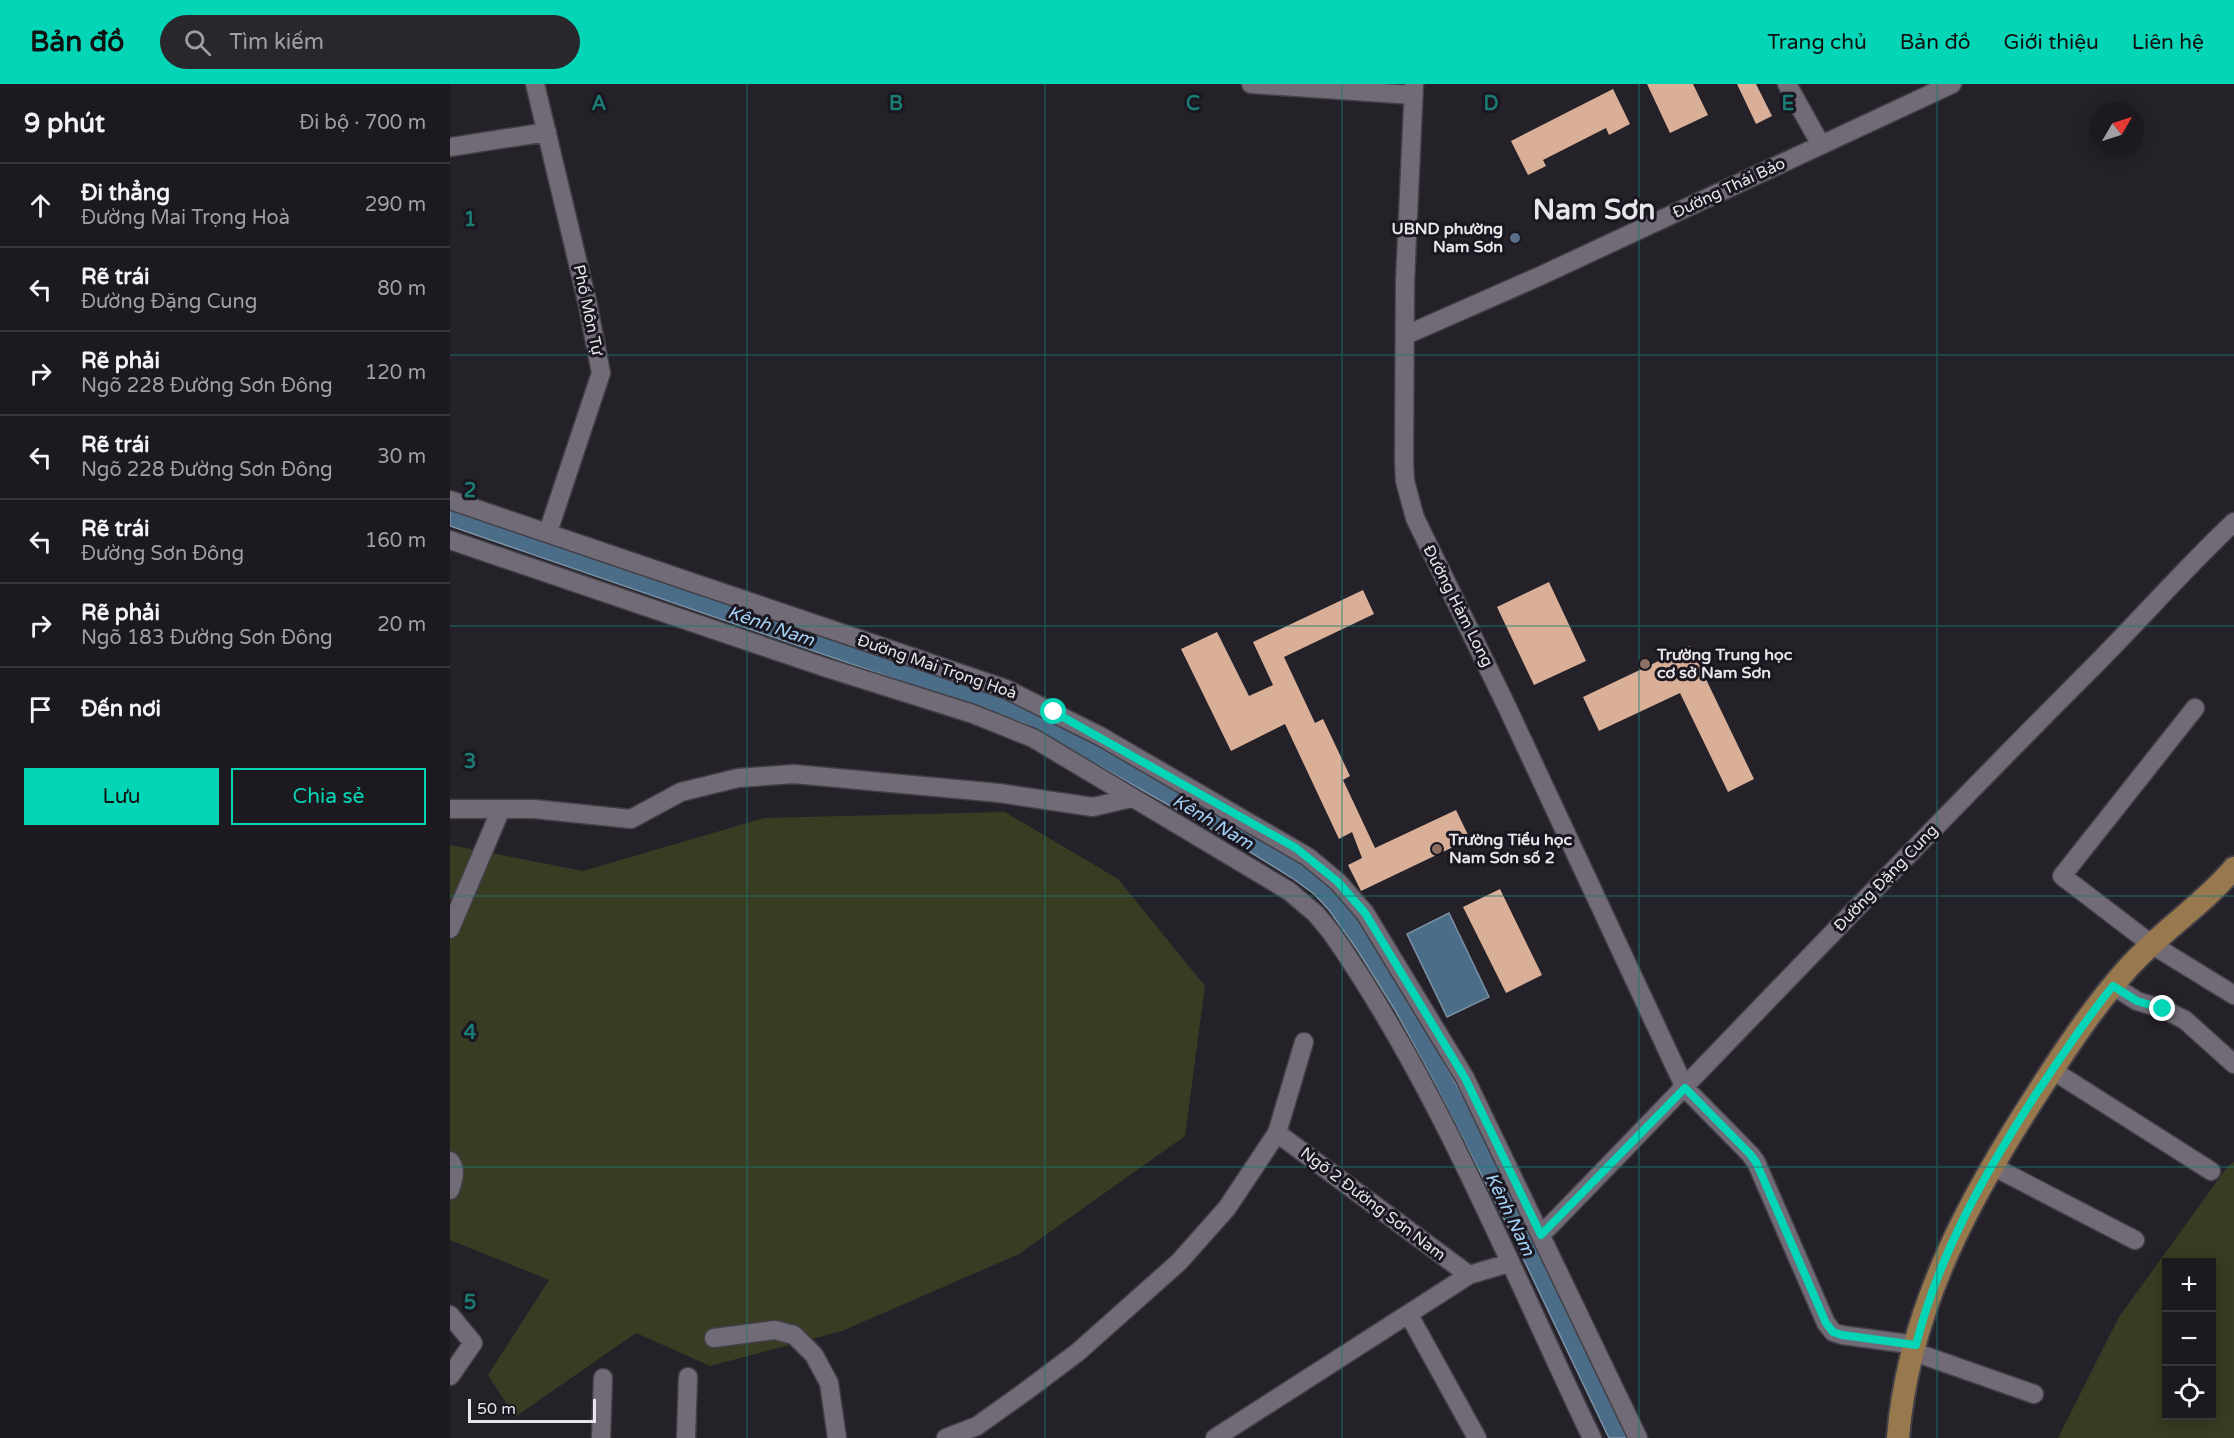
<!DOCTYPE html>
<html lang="vi">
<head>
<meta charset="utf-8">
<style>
  :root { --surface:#1c191f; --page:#29262c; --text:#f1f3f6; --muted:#a0a0a4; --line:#3a383d; --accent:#03d5b6 }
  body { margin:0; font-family:"Varela Round",sans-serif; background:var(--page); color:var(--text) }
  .controls { position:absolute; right:18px; bottom:18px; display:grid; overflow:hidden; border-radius:0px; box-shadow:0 3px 15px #0003 }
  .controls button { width:54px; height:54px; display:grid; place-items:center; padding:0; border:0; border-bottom:2px solid var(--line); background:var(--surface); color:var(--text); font:30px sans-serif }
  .compass { position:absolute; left:1640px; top:18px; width:54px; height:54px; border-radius:50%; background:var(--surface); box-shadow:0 3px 15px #0003; rotate:51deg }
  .scale { position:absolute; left:18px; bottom:15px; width:128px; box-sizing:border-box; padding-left:6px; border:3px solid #e8e5eb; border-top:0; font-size:16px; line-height:21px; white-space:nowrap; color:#e8e5eb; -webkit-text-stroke:4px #1b1720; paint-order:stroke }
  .stop { position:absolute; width:18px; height:18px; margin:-14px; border:4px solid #03d5b6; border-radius:50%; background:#fff }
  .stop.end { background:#03d5b6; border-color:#fff; box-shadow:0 2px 6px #0008 }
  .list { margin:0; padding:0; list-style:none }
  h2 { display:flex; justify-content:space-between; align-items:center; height:78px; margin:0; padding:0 24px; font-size:26px }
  h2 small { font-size:20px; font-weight:400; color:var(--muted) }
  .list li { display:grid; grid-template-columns:39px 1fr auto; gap:18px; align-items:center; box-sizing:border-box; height:84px; padding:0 24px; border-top:2px solid var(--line) }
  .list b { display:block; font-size:22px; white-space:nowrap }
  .list p { margin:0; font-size:20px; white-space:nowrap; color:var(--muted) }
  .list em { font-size:20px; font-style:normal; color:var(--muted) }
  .actions { display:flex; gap:12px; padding:18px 24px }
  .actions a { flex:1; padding:14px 0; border:2px solid var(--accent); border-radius:0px; text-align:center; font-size:21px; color:var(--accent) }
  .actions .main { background:var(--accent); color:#111 }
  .icon { flex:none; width:33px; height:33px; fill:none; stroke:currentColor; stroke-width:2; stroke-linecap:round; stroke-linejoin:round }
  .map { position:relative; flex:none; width:1784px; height:1354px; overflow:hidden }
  header { display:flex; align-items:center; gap:36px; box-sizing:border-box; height:84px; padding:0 30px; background:var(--accent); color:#111 }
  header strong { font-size:28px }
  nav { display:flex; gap:33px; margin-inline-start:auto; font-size:21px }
  .search { width:420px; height:54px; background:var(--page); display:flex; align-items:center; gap:15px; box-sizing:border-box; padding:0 21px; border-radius:33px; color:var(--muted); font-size:22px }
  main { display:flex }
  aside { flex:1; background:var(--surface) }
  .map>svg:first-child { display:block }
  .green { fill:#383c23; fill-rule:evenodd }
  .water { fill:#4b6d88; stroke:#7a91a6; stroke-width:1.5 }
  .building { fill:#d9af98 }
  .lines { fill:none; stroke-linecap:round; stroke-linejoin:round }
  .minor-casing { stroke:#423f46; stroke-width:21 }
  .major-casing { stroke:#423f46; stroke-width:26 }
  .minor { stroke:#706b76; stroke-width:18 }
  .major { stroke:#98784d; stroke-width:22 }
  .route { stroke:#03d5b6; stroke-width:8 }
  .grid { fill:none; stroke:#1a7c74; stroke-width:1.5; stroke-opacity:0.55 }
  .service-dot { fill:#5c6f8a; stroke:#1b1720; stroke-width:2 }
  .education-dot { fill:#8d6e63; stroke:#1b1720; stroke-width:2 }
  .labels { text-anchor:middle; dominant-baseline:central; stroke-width:6; stroke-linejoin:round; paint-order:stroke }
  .street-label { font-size:16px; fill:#e8e5eb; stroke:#1b1720 }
  .poi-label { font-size:16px; font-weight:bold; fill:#e8e5eb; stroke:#1b1720; text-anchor:start }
  .water-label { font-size:18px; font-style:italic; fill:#a4d2f7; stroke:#1b1720 }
  .town-label { font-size:28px; font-weight:bold; fill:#e8e5eb; stroke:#1b1720 }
  .grid-label { font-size:20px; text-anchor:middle; font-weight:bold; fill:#1a7c74; stroke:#1b1720; stroke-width:6; stroke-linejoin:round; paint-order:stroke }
</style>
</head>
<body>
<header>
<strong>Bản đồ</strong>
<div class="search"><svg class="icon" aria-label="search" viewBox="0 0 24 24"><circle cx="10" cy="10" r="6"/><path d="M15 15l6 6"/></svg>Tìm kiếm</div>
<nav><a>Trang chủ</a><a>Bản đồ</a><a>Giới thiệu</a><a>Liên hệ</a></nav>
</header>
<main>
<aside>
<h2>9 phút<small>Đi bộ · 700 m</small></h2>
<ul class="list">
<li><svg class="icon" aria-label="ahead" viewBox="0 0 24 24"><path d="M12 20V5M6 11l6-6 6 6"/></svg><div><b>Đi thẳng</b><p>Đường Mai Trọng Hoà</p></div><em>290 m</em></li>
<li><svg class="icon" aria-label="left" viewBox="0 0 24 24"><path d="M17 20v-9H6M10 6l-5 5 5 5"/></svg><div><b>Rẽ trái</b><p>Đường Đặng Cung</p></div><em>80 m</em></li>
<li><svg class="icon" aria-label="right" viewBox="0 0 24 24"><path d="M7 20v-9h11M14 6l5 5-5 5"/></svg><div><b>Rẽ phải</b><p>Ngõ 228 Đường Sơn Đông</p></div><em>120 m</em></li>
<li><svg class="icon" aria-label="left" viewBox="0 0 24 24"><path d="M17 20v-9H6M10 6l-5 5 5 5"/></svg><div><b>Rẽ trái</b><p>Ngõ 228 Đường Sơn Đông</p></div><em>30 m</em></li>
<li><svg class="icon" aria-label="left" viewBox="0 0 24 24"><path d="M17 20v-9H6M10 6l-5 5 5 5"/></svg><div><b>Rẽ trái</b><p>Đường Sơn Đông</p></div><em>160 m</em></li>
<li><svg class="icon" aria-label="right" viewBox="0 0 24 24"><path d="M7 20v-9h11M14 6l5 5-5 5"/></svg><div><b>Rẽ phải</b><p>Ngõ 183 Đường Sơn Đông</p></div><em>20 m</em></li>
<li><svg class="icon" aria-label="arrive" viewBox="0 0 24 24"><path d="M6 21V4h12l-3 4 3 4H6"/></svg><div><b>Đến nơi</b></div></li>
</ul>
<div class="actions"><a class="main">Lưu</a><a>Chia sẻ</a></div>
</aside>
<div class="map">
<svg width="1784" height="1354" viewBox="0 0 1784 1354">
  <rect width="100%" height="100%" fill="#252129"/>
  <path class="green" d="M 555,728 L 668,795 L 755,902 L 735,1052 L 569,1170 L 392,1247 L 260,1282 L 186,1249 L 65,1333 L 38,1291 L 99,1196 L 0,1156 L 0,761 L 133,787 L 314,734 Z
    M 1784,1078 L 1784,1354 L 1608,1354 L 1669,1233 L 1778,1082 ZM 1716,1178 L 1762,1178 L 1762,1332 L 1716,1332 Z"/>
  <path class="water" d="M 0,424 L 578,622 L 633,650 L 843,771 L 876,798 L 906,830 L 961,919 L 1024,1032 L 1178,1354 L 1159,1354 L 1060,1147 L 982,994 L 945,926 L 908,867 L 879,826 L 864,810 L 842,794 L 779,755 L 573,639 L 0,442 Z
    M 999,829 L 1039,913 L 997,933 L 957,850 Z"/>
  <path class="building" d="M 1197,0 L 1243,0 L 1258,31 L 1220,49 Z
    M 1287,0 L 1306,0 L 1322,32 L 1306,40 Z
    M 1163,5 L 1180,40 L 1159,51 L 1156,44 L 1093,76 L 1096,82 L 1078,91 L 1061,57 Z
    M 1099,498 L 1136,577 L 1084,601 L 1047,523 Z
    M 913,506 L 924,530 L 834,573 L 865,639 L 873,635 L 900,692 L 893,696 L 925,764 L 1006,726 L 1020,755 L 911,807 L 898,781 L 912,774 L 902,748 L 889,755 L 835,640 L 781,667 L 731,565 L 767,548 L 799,612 L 823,601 L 803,558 Z
    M 1240,562 L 1304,695 L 1278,708 L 1230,609 L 1149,647 L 1133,613 Z
    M 1050,805 L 1092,891 L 1056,909 L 1013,823 Z"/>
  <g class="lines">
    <defs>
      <path id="minor" d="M 85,0 L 137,217 L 151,289 L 98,448
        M 801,0 L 963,11
        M 964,0 L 955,198 L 954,377 L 955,397 L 965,434 L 1058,625 L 1235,1004 L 1300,1070 L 1306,1078 L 1376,1239 L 1383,1248 L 1392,1251 L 1466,1261
        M 1337,0 L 1371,61
        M 0,63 L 97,48
        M 956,251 L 1090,192 L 1502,0
        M 0,416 L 556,605 L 650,652 L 858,773 L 888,798 L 915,829 L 1015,994 L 1188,1354
        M 0,456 L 374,583 L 523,630 L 583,654 L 839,807 L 866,830 L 881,848 C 990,1004 1060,1184 1142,1354
        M 1745,624 L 1612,792 L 1701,860 L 1784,911
        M 0,725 L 84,725 L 181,735 L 231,708 L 288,694 L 344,690 L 549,709 L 643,723 L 681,714
        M 0,845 L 51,725
        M 1663,902 L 1687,917 L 1713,925 L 1735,936 L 1784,980
        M 1602,986 L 1761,1087
        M 827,1049 L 1019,1191
        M 0,1077 C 7,1086 3,1096 0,1106
        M 1542,1082 L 1685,1156
        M 1091,1151 C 1274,963 1455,771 1641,585 C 1689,537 1734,485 1784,438
        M 0,1231 L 23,1259 L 0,1292
        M 959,1231 L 1027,1354
        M 264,1254 L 325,1246 L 344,1251 L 364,1271 L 379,1299 L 387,1354
        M 1464,1268 L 1584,1310
        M 151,1354 L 153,1294
        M 236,1354 L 238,1293
        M 496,1354 L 527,1342 L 576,1307 L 628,1268 L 729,1178 L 777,1124 L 827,1049 L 854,958
        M 765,1354 L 1019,1191 L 1059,1179"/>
      <path id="major" d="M 1448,1354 C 1458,1225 1521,1111 1590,1005 C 1617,963 1645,921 1678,884 C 1711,847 1753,821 1784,784"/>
    </defs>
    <use href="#minor" class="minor-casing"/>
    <use href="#major" class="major-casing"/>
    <use href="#minor" class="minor"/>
    <use href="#major" class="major"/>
  </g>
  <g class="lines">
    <path class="route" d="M 604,628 L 846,764 L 888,798 L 915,829 L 1015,994 L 1091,1151 L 1235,1004 L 1300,1070 L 1306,1078 L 1376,1239 L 1383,1248 L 1392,1251 L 1466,1261 C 1489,1169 1535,1089 1586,1010 C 1611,973 1635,936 1663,902 L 1687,917 L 1713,925"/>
  </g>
  <path class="grid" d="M 297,0 L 297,1354M 595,0 L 595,1354M 892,0 L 892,1354M 1189,0 L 1189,1354M 1487,0 L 1487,1354M 0,271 L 1784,271M 0,542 L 1784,542M 0,812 L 1784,812M 0,1083 L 1784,1083"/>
  <circle class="service-dot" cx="1065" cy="154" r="6"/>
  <g class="education-dot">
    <circle cx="1195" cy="580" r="6"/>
    <circle cx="987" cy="765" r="6"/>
  </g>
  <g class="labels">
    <g class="street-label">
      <text transform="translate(1279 104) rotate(-25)">Đường Thái Bảo</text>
      <text transform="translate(138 226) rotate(78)">Phố Môn Tự</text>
      <text transform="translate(1008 522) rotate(63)">Đường Hàm Long</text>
      <text transform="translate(487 583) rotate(19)">Đường Mai Trọng Hoà</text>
      <text transform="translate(1436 794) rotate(-46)">Đường Đặng Cung</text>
      <text transform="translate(923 1120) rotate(37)">Ngõ 2 Đường Sơn Nam</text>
    </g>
    <g class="poi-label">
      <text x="1053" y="145" text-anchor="end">UBND phường<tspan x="1053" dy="18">Nam Sơn</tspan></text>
      <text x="1207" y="571">Trường Trung học<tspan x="1207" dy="18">cơ sở Nam Sơn</tspan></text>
      <text x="999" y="756">Trường Tiểu học<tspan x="999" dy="18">Nam Sơn số 2</tspan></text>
    </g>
    <g class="water-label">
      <text transform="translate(321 542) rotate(19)">Kênh Nam</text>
      <text transform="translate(763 738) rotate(31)">Kênh Nam</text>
      <text transform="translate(1060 1130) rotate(64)">Kênh Nam</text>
    </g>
    <g class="town-label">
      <text x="1144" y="126">Nam Sơn</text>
    </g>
  </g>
  <g class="grid-label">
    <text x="149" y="26">A</text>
    <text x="446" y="26">B</text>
    <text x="743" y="26">C</text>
    <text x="1041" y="26">D</text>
    <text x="1338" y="26">E</text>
    <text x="20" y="142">1</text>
    <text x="20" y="413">2</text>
    <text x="20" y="684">3</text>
    <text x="20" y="955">4</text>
    <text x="20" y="1225">5</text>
  </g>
</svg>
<div class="controls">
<button>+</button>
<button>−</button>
<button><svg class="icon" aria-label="locate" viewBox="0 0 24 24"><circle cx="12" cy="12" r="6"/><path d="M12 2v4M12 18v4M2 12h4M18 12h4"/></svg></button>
</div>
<svg class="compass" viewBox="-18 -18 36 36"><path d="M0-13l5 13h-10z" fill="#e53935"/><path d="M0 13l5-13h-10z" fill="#a0a0a4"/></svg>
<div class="scale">50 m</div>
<div class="stop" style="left:604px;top:628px"></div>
<div class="stop end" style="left:1713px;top:925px"></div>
</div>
</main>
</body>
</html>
